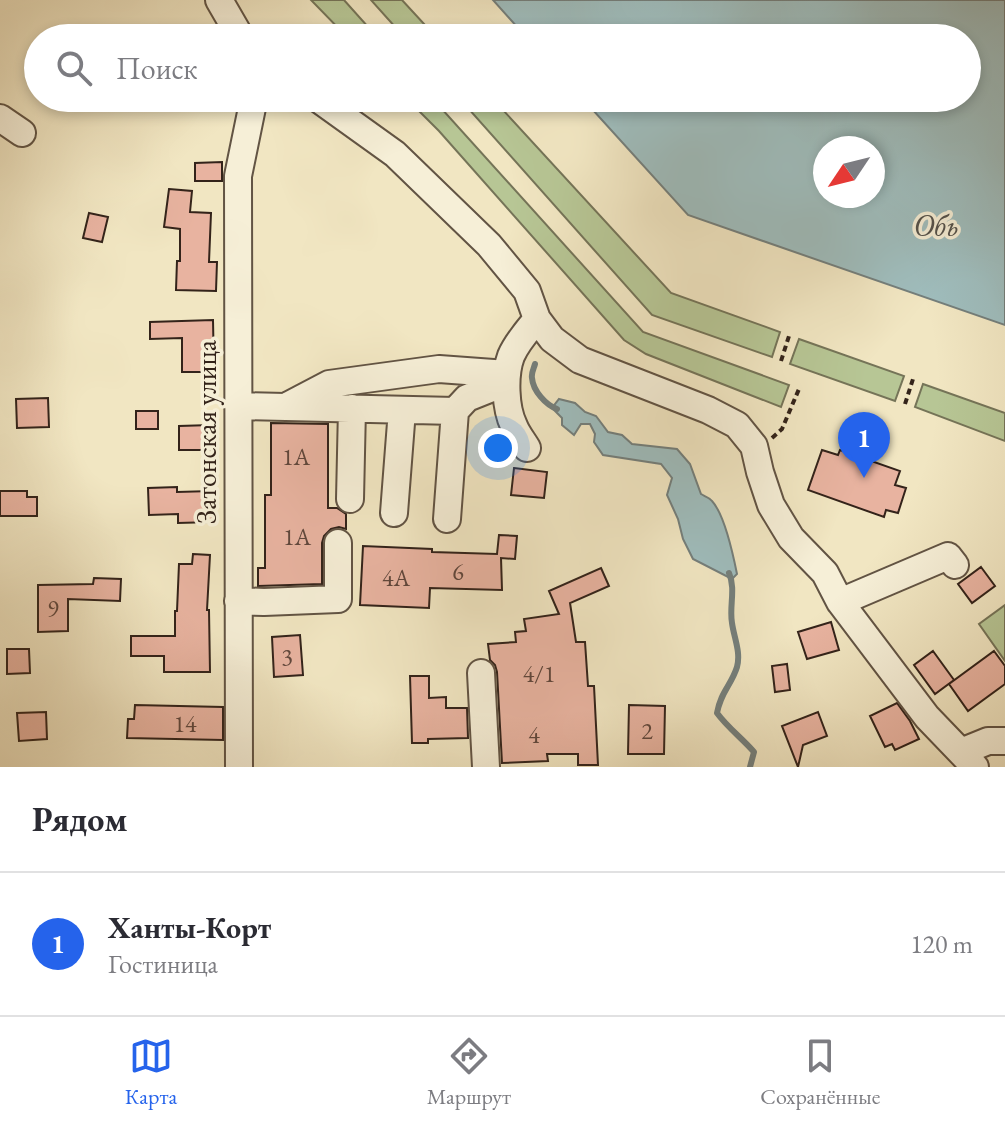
<!DOCTYPE html>
<html lang="ru">
<head>
<meta charset="utf-8">
<style>
  :root { --surface:#fff; --page:#f7f7f7; --text:#2b2b33; --muted:#7c7c81; --line:#e1e1e2; --accent:#2563eb }
  body { margin:0; font-family:"EB Garamond",serif; background:var(--page); color:var(--text) }
  .compass { position:absolute; left:813px; top:136px; width:72px; height:72px; border-radius:50%; background:var(--surface); box-shadow:0 4px 12px #0003; rotate:235deg }
  .you { position:absolute; left:498px; top:448px; width:28px; height:28px; margin:-20px; border:6px solid #fff; border-radius:50%; background:#1a73e8; box-shadow:0 0 0 12px #1a73e833 }
  .badge { display:grid; place-items:center; width:52px; height:52px; border-radius:50%; background:var(--accent); color:#fff; font-size:26px; font-weight:700 }
  .pin { position:absolute; translate:-50% -66px; filter:drop-shadow(0 2px 4px #0008) }
  .pin::after { content:''; position:absolute; top:42px; width:28px; height:24px; background:inherit; clip-path:polygon(0 0,100% 0,50% 100%) }
  .list { margin:0; padding:0; list-style:none }
  h2 { display:flex; justify-content:space-between; align-items:center; height:104px; margin:0; padding:0 32px; font-size:34px }
  h2 small { font-size:26px; font-weight:400; color:var(--muted) }
  .list li { display:grid; grid-template-columns:52px 1fr auto; gap:24px; align-items:center; box-sizing:border-box; height:144px; padding:0 32px; border-top:2px solid var(--line) }
  .list b { display:block; font-size:30px; white-space:nowrap }
  .list p { margin:0; font-size:26px; white-space:nowrap; color:var(--muted) }
  .list em { font-size:26px; font-style:normal; color:var(--muted) }
  .icon { flex:none; width:44px; height:44px; fill:none; stroke:currentColor; stroke-width:2; stroke-linecap:round; stroke-linejoin:round }
  .map { position:relative; flex:none; width:1005px; height:767px; overflow:hidden }
  .search { position:absolute; background:var(--surface); box-shadow:0 4px 12px #0003; left:24px; right:24px; top:24px; height:88px; display:flex; align-items:center; gap:20px; box-sizing:border-box; padding:0 28px; border-radius:44px; color:var(--muted); font-size:30px }
  .sheet { height:248px; background:var(--surface) }
  nav { display:flex; justify-content:space-around; align-items:center; box-sizing:border-box; height:112px; border-top:2px solid var(--line); background:var(--surface); font-size:22px; color:var(--muted) }
  nav a { display:grid; justify-items:center; gap:4px }
  nav .on { color:var(--accent) }
  .map>svg:first-child { display:block }
  .green { fill:#b7c695; stroke:#757458; stroke-width:2 }
  .water { fill:#9fbdbd; stroke:#747f7c; stroke-width:2; fill-rule:evenodd }
  .lines { fill:none; stroke-linecap:round; stroke-linejoin:round }
  .stream { stroke:#747f7c; stroke-width:6 }
  .building { fill:#e8b3a0; stroke:#33231a; stroke-width:2 }
  .minor-casing { stroke:#625444; stroke-width:30 }
  .path { stroke:#33231a; stroke-width:4; stroke-dasharray:6 4; stroke-linecap:butt }
  .minor { stroke:#f6efd7; stroke-width:26 }
  .labels { text-anchor:middle; dominant-baseline:central; stroke-width:7; stroke-linejoin:round; paint-order:stroke }
  .number-label { font-size:24px; fill:#60473c }
  .street-label { font-size:28px; fill:#33231a; stroke:#f6efd7 }
  .water-label { font-size:30px; font-style:italic; fill:#53514b; stroke:#f6efd7 }
</style>
</head>
<body>
<div class="map">
<svg width="1005" height="767" viewBox="0 0 1005 767">
  <rect width="100%" height="100%" fill="#f1e6c2"/>
  <filter id="stains"><feTurbulence type="fractalNoise" baseFrequency=".0025" numOctaves="4"/><feColorMatrix values="0 0 0 0 .2 0 0 0 0 .09 0 0 0 0 .02 0 0 0 .5 -.17"/></filter>
  <radialGradient id="worn" r=".72"><stop offset=".6" stop-color="#630" stop-opacity="0"/><stop offset="1" stop-color="#630" stop-opacity=".3"/></radialGradient>
  <path class="green" d="M 311,0 L 344,0 L 378,38 L 348,38 Z
    M 371,0 L 402,0 L 437,38 L 405,38 Z
    M 406,98 L 432,98 L 643,332 L 789,385 L 781,407 L 646,354 L 624,340 L 439,131 Z
    M 459,98 L 492,98 L 671,293 L 780,332 L 772,357 L 652,315 Z
    M 799,339 L 904,376 L 895,401 L 790,364 Z
    M 923,384 L 1005,413 L 1005,441 L 915,407 Z
    M 1005,605 L 1005,661 L 979,624 Z"/>
  <path class="water" d="M 493,0 L 1005,0 L 1005,325 L 688,215 L 582,98 L 967,98 L 967,38 L 527,38 ZM 825,148 L 873,148 L 873,196 L 825,196 Z
    M 559,399 L 575,403 L 585,412 L 596,416 L 608,432 L 622,435 L 632,444 L 677,449 L 690,464 L 701,494 C 704,496 710,498 712,501 C 725,515 733,554 737,574 L 732,579 L 693,559 L 683,539 L 678,519 L 667,495 L 672,478 L 661,464 L 603,455 L 594,442 L 595,434 L 590,424 L 581,424 L 574,435 L 562,425 L 562,418 L 552,408 Z"/>
  <g class="lines">
    <path class="stream" d="M 535,364 C 534,368 531,373 532,378 C 533,391 546,405 557,409
      M 729,573 C 736,589 729,607 732,623 C 734,638 741,652 737,667 C 731,686 721,691 717,713 C 728,728 742,738 754,752 L 750,767"/>
  </g>
  <path class="building" d="M 222,162 L 222,181 L 195,181 L 195,163 Z
    M 169,189 L 192,191 L 190,212 L 211,213 L 209,262 L 217,262 L 216,291 L 176,290 L 177,261 L 180,261 L 180,229 L 164,227 Z
    M 89,213 L 108,217 L 102,242 L 83,238 Z
    M 213,320 L 214,372 L 182,372 L 182,338 L 150,339 L 150,322 Z
    M 48,398 L 49,427 L 17,428 L 16,399 Z
    M 136,411 L 158,411 L 158,429 L 136,429 Z
    M 271,423 L 328,424 L 328,508 L 337,508 L 346,514 L 346,529 L 339,527 L 331,529 L 324,536 L 322,543 L 322,584 L 258,586 L 258,568 L 265,568 L 265,495 L 271,495 Z
    M 211,425 L 211,450 L 179,450 L 179,426 Z
    M 822,450 L 838,455 L 840,450 L 900,471 L 895,485 L 906,488 L 898,513 L 886,510 L 884,517 L 808,490 Z
    M 514,468 L 547,472 L 544,498 L 511,495 Z
    M 177,487 L 177,492 L 212,491 L 213,522 L 178,523 L 178,514 L 149,515 L 148,488 Z
    M 0,491 L 27,491 L 27,497 L 37,497 L 37,516 L 0,516 Z
    M 499,535 L 517,536 L 515,559 L 501,558 L 502,590 L 430,588 L 429,608 L 360,605 L 363,546 L 432,549 L 432,552 L 497,554 Z
    M 193,554 L 210,555 L 207,610 L 209,610 L 210,672 L 164,672 L 164,656 L 131,656 L 131,636 L 175,636 L 175,611 L 177,611 L 179,564 L 192,564 Z
    M 981,567 L 995,586 L 972,603 L 958,584 Z
    M 601,568 L 609,586 L 570,603 L 576,642 L 585,642 L 588,686 L 594,686 L 598,765 L 578,765 L 578,754 L 547,754 L 548,761 L 502,763 L 497,672 L 495,665 L 490,660 L 488,644 L 516,642 L 515,632 L 526,631 L 524,619 L 559,614 L 549,591 Z
    M 94,578 L 121,579 L 120,601 L 68,599 L 68,631 L 38,632 L 38,585 L 93,584 Z
    M 831,622 L 839,650 L 807,659 L 798,632 Z
    M 300,635 L 303,675 L 274,677 L 272,637 Z
    M 7,649 L 29,649 L 30,673 L 7,674 Z
    M 933,651 L 954,680 L 935,694 L 914,665 Z
    M 994,651 L 1005,666 L 1005,684 L 968,711 L 949,684 Z
    M 787,664 L 790,690 L 775,692 L 772,666 Z
    M 410,676 L 429,676 L 429,698 L 446,697 L 446,708 L 467,708 L 468,738 L 428,739 L 428,743 L 412,743 Z
    M 897,703 L 910,721 L 919,739 L 895,750 L 892,744 L 885,747 L 870,716 Z
    M 135,705 L 223,707 L 223,740 L 127,738 L 128,719 L 134,719 Z
    M 629,705 L 665,706 L 664,754 L 628,754 Z
    M 46,712 L 47,739 L 19,741 L 17,713 Z
    M 818,712 L 827,736 L 803,745 L 798,767 L 782,726 Z"/>
  <g class="lines">
    <defs>
      <path id="minor" d="M 219,0 L 241,38
        M 317,98 L 395,154 L 489,245 L 527,291 L 537,319 L 552,339 L 580,360 L 708,410 L 737,425 L 754,446 L 760,472 L 771,505 L 791,538 L 825,573 L 840,602 L 927,717 L 975,767
        M 0,118 L 22,133
        M 289,405 L 329,384 L 439,369 L 507,374
        M 238,406 L 455,411 L 447,519
        M 455,411 L 467,398 L 497,386 L 507,374
        M 527,448 C 523,441 517,434 514,426 C 505,408 504,375 511,356 C 517,342 528,330 537,319
        M 350,499 L 352,408
        M 394,513 L 402,410
        M 238,601 L 264,602 L 338,599 L 338,543
        M 840,602 L 948,556 L 955,565
        M 481,673 L 486,767
        M 961,752 L 988,741 L 1005,741
        M 239,767 L 238,176 L 254,98"/>
    </defs>
    <use href="#minor" class="minor-casing"/>
    <path class="path" d="M 781,361 L 789,336
      M 905,404 L 913,379
      M 772,438 L 782,429 L 799,389"/>
    <use href="#minor" class="minor"/>
  </g>
  <g class="labels">
    <g class="number-label">
      <text x="296" y="456">1А</text>
      <text x="297" y="536">1А</text>
      <text x="458" y="571">6</text>
      <text x="396" y="577">4А</text>
      <text x="53" y="608">9</text>
      <text x="287" y="656">3</text>
      <text x="539" y="673">4/1</text>
      <text x="185" y="723">14</text>
      <text x="647" y="730">2</text>
      <text x="534" y="734">4</text>
    </g>
    <g class="street-label">
      <text transform="translate(206 432) rotate(-90)">Затонская улица</text>
    </g>
    <g class="water-label">
      <text x="936" y="225">Обь</text>
    </g>
  </g>
  <rect width="100%" height="100%" filter="url(#stains)"/>
  <rect width="100%" height="100%" fill="url(#worn)"/>
</svg>
<svg class="compass" viewBox="-18 -18 36 36"><path d="M0-13l5 13h-10z" fill="#e53935"/><path d="M0 13l5-13h-10z" fill="#7c7c81"/></svg>
<div class="you"></div>
<div class="pin badge" style="left:864px;top:478px">1</div>
<div class="search"><svg class="icon" aria-label="search" viewBox="0 0 24 24"><circle cx="10" cy="10" r="6"/><path d="M15 15l6 6"/></svg>Поиск</div>
</div>
<section class="sheet">
<h2>Рядом<small></small></h2>
<ul class="list">
<li><span class="badge">1</span><div><b>Ханты-Корт</b><p>Гостиница</p></div><em>120 m</em></li>
</ul>
</section>
<nav>
<a class="on"><svg class="icon" aria-label="map" viewBox="0 0 24 24"><path d="M3 6l6-2 6 2 6-2v14l-6 2-6-2-6 2zM9 4v14M15 6v14"/></svg>Карта</a>
<a><svg class="icon" aria-label="directions" viewBox="0 0 24 24"><path d="M12 3l9 9-9 9-9-9zM9 14v-3h6M13 9l2 2-2 2"/></svg>Маршрут</a>
<a><svg class="icon" aria-label="saved" viewBox="0 0 24 24"><path d="M7 4h10v16l-5-4-5 4z"/></svg>Сохранённые</a>
</nav>
</body>
</html>
